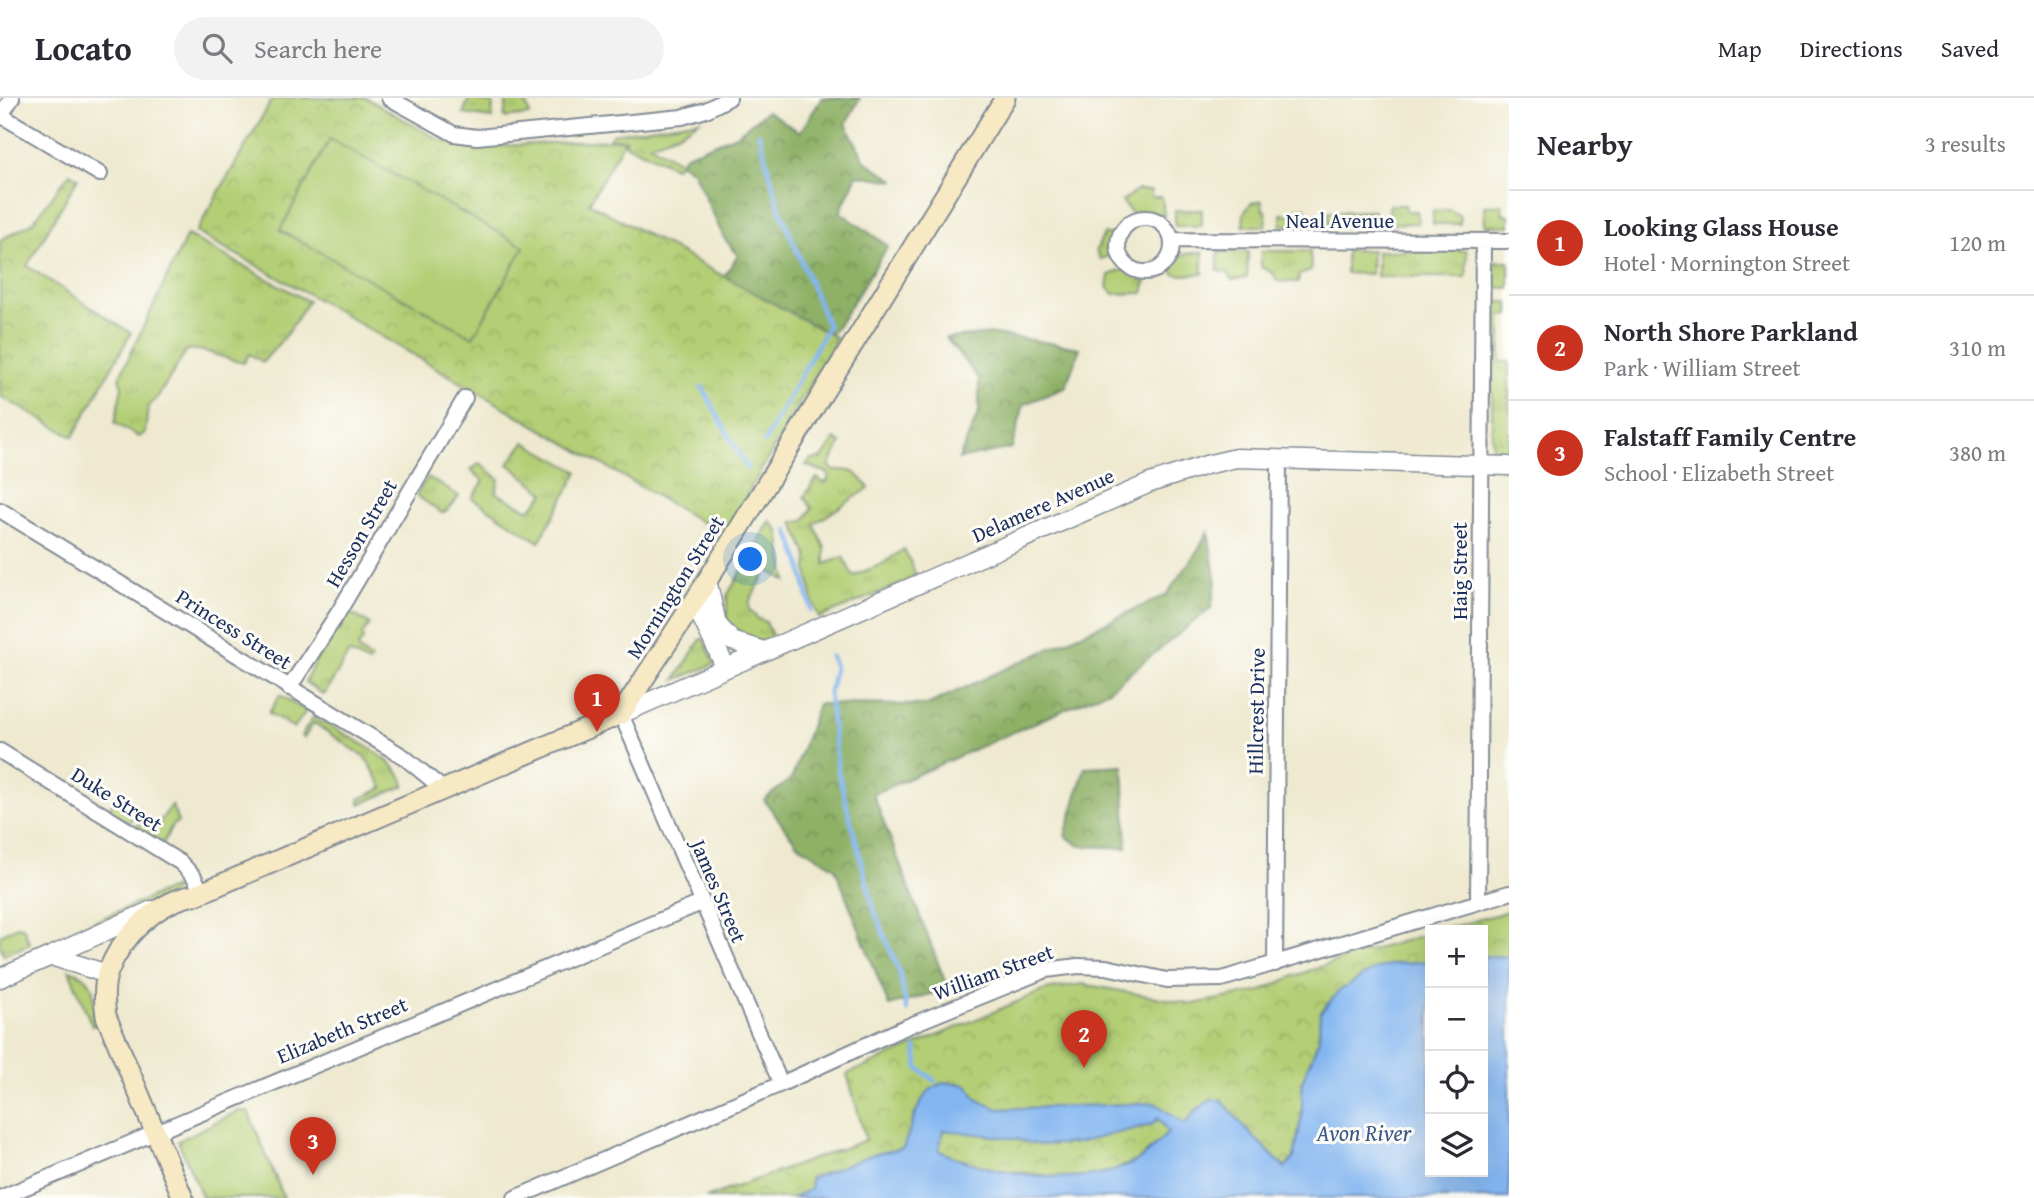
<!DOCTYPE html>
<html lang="en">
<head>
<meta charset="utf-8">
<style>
  :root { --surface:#fff; --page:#f2f2f3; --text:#2b2b33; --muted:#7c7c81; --line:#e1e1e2; --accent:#c8321e }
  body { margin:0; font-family:"Gentium Book Plus",serif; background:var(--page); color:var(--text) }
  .controls { position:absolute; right:21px; bottom:21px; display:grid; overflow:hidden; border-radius:0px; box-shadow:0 7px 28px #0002 }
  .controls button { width:63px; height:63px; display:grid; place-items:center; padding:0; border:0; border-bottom:2px solid var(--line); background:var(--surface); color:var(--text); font:35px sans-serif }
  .you { position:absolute; left:751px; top:462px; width:24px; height:24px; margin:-18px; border:5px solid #fff; border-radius:50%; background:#1a73e8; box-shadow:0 0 0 10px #1a73e833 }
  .badge { display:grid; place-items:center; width:46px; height:46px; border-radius:50%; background:var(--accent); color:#fff; font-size:23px; font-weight:700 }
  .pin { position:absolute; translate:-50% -58px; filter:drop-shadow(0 2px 4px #0008) }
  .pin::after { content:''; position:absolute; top:37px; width:24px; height:21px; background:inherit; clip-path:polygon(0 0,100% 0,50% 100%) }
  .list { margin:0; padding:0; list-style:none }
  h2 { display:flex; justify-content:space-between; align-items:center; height:91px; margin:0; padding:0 28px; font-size:30px }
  h2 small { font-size:23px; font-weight:400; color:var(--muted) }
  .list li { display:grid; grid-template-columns:46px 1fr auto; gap:21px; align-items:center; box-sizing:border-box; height:105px; padding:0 28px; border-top:2px solid var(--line) }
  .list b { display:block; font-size:26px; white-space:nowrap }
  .list p { margin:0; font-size:23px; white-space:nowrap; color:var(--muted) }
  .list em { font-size:23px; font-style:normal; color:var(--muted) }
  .icon { flex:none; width:38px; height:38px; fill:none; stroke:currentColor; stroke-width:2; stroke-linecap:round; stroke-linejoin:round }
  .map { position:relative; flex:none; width:1509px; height:1100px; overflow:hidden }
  header { display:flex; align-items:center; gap:42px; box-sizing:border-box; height:98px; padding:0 35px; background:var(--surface); border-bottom:2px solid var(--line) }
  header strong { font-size:33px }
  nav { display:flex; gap:38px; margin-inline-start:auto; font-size:24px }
  .search { width:490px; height:63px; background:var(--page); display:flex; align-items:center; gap:18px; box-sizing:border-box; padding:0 24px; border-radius:38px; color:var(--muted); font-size:26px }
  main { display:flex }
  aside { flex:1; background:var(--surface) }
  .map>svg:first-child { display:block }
  .grass { fill:url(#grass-tufts); stroke:#677e69; stroke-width:2 }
  .forest { fill:url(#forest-crowns); stroke:#547062; stroke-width:2 }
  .park { fill:url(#park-crowns); stroke:#677e69; stroke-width:2 }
  .pitch { fill:#b3ce74; stroke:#677e69; stroke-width:2 }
  .water { fill:#83b6f1; stroke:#4f72a8; stroke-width:2; fill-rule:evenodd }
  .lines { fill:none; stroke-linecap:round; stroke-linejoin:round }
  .stream { stroke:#83b6f1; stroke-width:4.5 }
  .minor-casing { stroke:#848c96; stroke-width:18 }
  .tertiary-casing { stroke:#848c96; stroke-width:21 }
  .secondary-casing { stroke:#848c96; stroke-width:23 }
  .minor { stroke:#fff; stroke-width:14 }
  .tertiary { stroke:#fff; stroke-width:18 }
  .secondary { stroke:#f6e9c3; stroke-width:19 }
  .labels { text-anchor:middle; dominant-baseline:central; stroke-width:6; stroke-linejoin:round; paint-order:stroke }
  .street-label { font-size:21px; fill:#1b2f5e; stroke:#fdfcf7 }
  .water-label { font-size:23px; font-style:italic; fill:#3a588a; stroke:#fdfcf7 }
</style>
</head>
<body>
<header>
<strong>Locato</strong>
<div class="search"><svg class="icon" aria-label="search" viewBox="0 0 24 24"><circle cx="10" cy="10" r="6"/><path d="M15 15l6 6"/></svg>Search here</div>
<nav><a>Map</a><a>Directions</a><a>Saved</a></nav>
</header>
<main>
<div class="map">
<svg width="1509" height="1100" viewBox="0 0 1509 1100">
  <defs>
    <pattern id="grass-tufts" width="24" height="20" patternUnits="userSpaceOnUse" patternTransform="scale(1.75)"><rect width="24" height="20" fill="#b3ce74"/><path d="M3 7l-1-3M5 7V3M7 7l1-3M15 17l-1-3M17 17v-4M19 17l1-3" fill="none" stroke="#99b167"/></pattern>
    <pattern id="forest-crowns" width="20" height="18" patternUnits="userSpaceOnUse" patternTransform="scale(1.75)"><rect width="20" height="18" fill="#8eb166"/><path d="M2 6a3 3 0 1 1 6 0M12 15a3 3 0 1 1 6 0" fill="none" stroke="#739057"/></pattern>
    <pattern id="park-crowns" width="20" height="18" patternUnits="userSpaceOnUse" patternTransform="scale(1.75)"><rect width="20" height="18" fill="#b3ce74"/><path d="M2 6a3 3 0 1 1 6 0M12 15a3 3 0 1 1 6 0" fill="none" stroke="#99b167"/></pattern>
  </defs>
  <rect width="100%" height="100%" fill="#fdfcf7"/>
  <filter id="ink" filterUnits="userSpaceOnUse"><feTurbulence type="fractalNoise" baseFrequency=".0143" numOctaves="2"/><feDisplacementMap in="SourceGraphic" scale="14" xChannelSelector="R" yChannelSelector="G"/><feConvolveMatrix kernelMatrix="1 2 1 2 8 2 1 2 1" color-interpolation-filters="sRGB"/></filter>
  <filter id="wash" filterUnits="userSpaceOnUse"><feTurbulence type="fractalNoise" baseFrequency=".00686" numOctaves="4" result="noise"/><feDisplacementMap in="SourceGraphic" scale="28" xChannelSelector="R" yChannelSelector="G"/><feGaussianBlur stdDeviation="1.57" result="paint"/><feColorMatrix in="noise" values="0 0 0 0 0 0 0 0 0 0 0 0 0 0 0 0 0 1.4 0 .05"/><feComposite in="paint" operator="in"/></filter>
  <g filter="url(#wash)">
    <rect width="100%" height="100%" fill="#eee9cf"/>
    <path class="grass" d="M 469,0 L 493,5 L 492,20 L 463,16 Z
      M 507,0 L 519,2 L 527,7 L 530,17 L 504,20 Z
      M 701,22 L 677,36 L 650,46 L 681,65 L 675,69 L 625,46 L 625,41 L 609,41 L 612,36 Z
      M 1138,92 L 1151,92 L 1151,99 L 1162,99 L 1164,118 L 1148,113 L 1132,116 L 1122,103 Z
      M 1262,103 L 1263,112 L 1266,113 L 1266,128 L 1243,128 L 1244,115 L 1251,105 Z
      M 1502,106 L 1503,117 L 1509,117 L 1509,128 L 1485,127 L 1484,108 Z
      M 1389,107 L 1405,107 L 1406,113 L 1417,113 L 1418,125 L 1389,126 Z
      M 1305,109 L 1306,128 L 1281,127 L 1281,116 L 1292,117 L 1293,112 Z
      M 1175,112 L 1202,112 L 1202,128 L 1175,128 Z
      M 1433,112 L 1451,112 L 1460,118 L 1460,126 L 1433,126 Z
      M 1374,113 L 1374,127 L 1329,128 L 1328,114 Z
      M 1104,136 L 1116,137 L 1116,156 L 1100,161 L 1096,152 Z
      M 187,137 L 308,203 L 287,236 L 263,264 L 249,256 L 244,265 C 226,262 202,249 187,252 L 157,300 L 148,309 L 145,335 L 139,339 L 115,325 L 122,288 L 119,280 Z
      M 1346,152 L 1372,152 L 1371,176 L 1346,175 Z
      M 1461,152 L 1467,153 L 1466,179 L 1377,179 L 1377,153 Z
      M 1261,153 L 1310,153 L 1311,173 L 1299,177 L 1298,184 L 1277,183 L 1273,175 L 1261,169 Z
      M 1203,154 L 1203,176 L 1179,177 L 1173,175 L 1169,167 C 1178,155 1189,155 1203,154 Z
      M 1218,154 L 1248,154 L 1247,180 L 1232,182 L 1228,175 L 1218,173 Z
      M 1495,163 L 1509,163 L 1509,190 L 1493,189 Z
      M 1125,171 L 1135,176 L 1147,178 L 1143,195 L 1114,196 L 1107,189 L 1109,177 Z
      M 1492,204 L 1509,204 L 1509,217 L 1501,218 L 1501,264 L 1509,264 L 1509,358 L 1497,356 L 1492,349 L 1492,255 L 1497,255 L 1497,249 L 1493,249 Z
      M 835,341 L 841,345 L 829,368 L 835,373 C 854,370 858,376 869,390 L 814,426 L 825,450 L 825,466 L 843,459 L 853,478 L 882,466 L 904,451 L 914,472 L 915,480 L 819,520 L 813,504 L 807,472 L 808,459 L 793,424 L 804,423 L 812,410 L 804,399 L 817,380 L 824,385 L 828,383 L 828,375 L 806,367 L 810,362 L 822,360 Z
      M 525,344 L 578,374 L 539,444 L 472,400 L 484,383 L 471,372 L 480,365 L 499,381 L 496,395 L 529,412 L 545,395 L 508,366 Z
      M 428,379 L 459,398 L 449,411 L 442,415 L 416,397 Z
      M 770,423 L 779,433 L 786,483 L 767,472 L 750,502 L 749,511 L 758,521 L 766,524 L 773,540 L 765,544 L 742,542 L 724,524 L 727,521 L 727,498 Z
      M 348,514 L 370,526 L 362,537 L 363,542 L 359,547 L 359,552 L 371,561 L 369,565 L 349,555 L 324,597 L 305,584 C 314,564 333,528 348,514 Z
      M 701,541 L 704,541 L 715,566 L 675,582 Z
      M 280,597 L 306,613 L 294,630 L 269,615 Z
      M 314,618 L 320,624 L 326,625 C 346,638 403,663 404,688 L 360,706 L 359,701 L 383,690 L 366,660 L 314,625 L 304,640 L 301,638 Z
      M 115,701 L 135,715 L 129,725 L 108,712 Z
      M 172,707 L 178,724 L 172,727 L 163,746 L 136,729 L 144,718 L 157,727 Z
      M 172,790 L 176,790 L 170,798 L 72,840 L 70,834 Z
      M 17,828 L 23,829 L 30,846 L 4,857 L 0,847 L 0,837 Z
      M 69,872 C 102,881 91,900 96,926 L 92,928 Z"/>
    <path class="forest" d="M 822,0 L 860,0 L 846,26 L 865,63 L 896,83 L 857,77 L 840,114 L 888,148 L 837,229 L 790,275 L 708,203 L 738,157 L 724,140 L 693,73 L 681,65 L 682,60 L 689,56 L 736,37 L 767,13 L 800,34 Z
      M 995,236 L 1080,250 L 1065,290 L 1024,306 L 1012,350 L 959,361 L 979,314 L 979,281 L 946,240 Z
      M 1208,433 L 1216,485 L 1211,510 L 1109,592 L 873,696 L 948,891 L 889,908 L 835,770 L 797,746 L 764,702 L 792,680 L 818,606 L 927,607 L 1166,497 L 1197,454 Z
      M 1123,667 L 1127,750 L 1080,748 L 1065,738 L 1085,669 Z"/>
    <path class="park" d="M 273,0 L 366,0 L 440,42 L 481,49 L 625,41 L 589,105 L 837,240 L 724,437 L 310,197 L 196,134 Z
      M 70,75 L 78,80 L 27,168 L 131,235 L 73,339 L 0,298 L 0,142 L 32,125 Z
      M 1509,813 L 1509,859 L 1483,858 L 1483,832 L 1441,832 Z
      M 1430,835 L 1430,863 L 1393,866 L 1320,915 L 1319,941 L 1302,984 L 1302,1016 L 1294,1060 L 1285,1070 L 1244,1029 L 1196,1012 L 1185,1026 L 1169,1035 L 1137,1063 L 1103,1076 L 1068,1080 L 984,1070 L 938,1053 L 810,1082 L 812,1091 L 793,1100 L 705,1100 L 866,1042 L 847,976 L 1045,892 L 1082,886 L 1193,906 L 1261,893 L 1292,879 L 1342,861 Z"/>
    <path class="pitch" d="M 330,41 L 524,149 L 473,239 L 280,132 Z
      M 238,1013 L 248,1013 L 284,1100 L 203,1100 L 178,1043 Z"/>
    <path class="water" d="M 1483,858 L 1509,859 L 1509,1100 L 793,1100 L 811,1091 L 810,1081 L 871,1057 L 903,1050 C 912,1029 918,990 944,985 C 951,984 960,986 967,987 L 978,1002 L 998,1011 L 1155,1005 L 1185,1026 L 1196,1012 L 1211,1002 L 1222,1002 L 1244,1029 L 1285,1070 L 1294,1060 L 1302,1016 L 1302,984 L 1319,941 L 1320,915 L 1338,894 L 1373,872 L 1393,866 L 1430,863 L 1430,1074 L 1483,1074 ZM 1158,1020 L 1168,1035 C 1158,1044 1147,1057 1135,1064 C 1082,1092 993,1076 939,1053 L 943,1032 L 1011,1040 L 1040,1047 L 1078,1045 L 1153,1026 Z"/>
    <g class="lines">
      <path class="stream" d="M 759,36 L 779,109 L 828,228 L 764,345
        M 702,289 L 747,370
        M 788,432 L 800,464 L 811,512
        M 831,558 L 835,569 L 829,596 L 838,674 L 874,812 L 899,873 L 907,912
        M 916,950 L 918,970 L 935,983"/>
    </g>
  </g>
  <g filter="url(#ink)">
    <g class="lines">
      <defs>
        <path id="minor" d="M 389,0 L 454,36 L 477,39 L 682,19 L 706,12 L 729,0
          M 2,18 L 100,76
          M 0,19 L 12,0
          M1118 147a27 27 0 1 1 54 0a27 27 0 1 1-54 0Z
          M 1172,142 L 1509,143
          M 0,412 L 404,659 L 443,691
          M 289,590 L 338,515 L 465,300
          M 621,616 L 781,986
          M 0,653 L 181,765 L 194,779 L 202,794
          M 1478,804 L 1483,143
          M 1275,866 L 1279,360
          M 0,1100 L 701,805
          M 515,1100 L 781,986 L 901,931 L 1046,872 L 1078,868 L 1106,869 L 1167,882 L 1222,881 L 1509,795"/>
        <path id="tertiary" d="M 707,482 L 717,526 L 732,543 L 764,553
          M 694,504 L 726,570
          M 621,616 L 1150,385 L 1206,367 L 1236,360 L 1509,368
          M 51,858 L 152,812
          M 0,880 L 51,858 L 107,876"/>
        <path id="secondary" d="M 183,1100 L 106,918 C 104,904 103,888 108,874 C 121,839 158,802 196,797 L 621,616 L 694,504 L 1005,0"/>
      </defs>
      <use href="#minor" class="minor-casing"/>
      <use href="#tertiary" class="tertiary-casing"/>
      <use href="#secondary" class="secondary-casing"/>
      <use href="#minor" class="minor"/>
      <use href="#tertiary" class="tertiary"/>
      <use href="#secondary" class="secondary"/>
    </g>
  </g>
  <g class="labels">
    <g class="street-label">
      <text x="1340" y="122">Neal Avenue</text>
      <text transform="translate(1043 407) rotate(-24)">Delamere Avenue</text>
      <text transform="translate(361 435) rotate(-60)">Hesson Street</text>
      <text transform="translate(1459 473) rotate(-90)">Haig Street</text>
      <text transform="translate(675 489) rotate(-58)">Mornington Street</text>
      <text transform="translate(234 531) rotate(32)">Princess Street</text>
      <text transform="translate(1256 613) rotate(-89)">Hillcrest Drive</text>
      <text transform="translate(117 701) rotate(32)">Duke Street</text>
      <text transform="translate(719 793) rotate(67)">James Street</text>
      <text transform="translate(993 874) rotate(-20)">William Street</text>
      <text transform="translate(342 932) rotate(-23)">Elizabeth Street</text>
    </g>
    <g class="water-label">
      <text x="1364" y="1034">Avon River</text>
    </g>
  </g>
</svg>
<div class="controls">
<button>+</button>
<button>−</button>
<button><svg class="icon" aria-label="locate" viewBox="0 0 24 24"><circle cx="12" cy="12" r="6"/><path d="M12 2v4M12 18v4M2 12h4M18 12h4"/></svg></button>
<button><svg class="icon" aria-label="layers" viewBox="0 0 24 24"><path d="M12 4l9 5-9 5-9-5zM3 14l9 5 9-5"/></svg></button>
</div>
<div class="you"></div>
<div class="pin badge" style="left:597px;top:634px">1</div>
<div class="pin badge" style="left:1084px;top:970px">2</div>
<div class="pin badge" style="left:313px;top:1077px">3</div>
</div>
<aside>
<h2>Nearby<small>3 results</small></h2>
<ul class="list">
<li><span class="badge">1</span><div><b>Looking Glass House</b><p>Hotel · Mornington Street</p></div><em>120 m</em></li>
<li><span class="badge">2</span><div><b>North Shore Parkland</b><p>Park · William Street</p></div><em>310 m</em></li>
<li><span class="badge">3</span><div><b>Falstaff Family Centre</b><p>School · Elizabeth Street</p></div><em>380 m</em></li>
</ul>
</aside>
</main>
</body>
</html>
